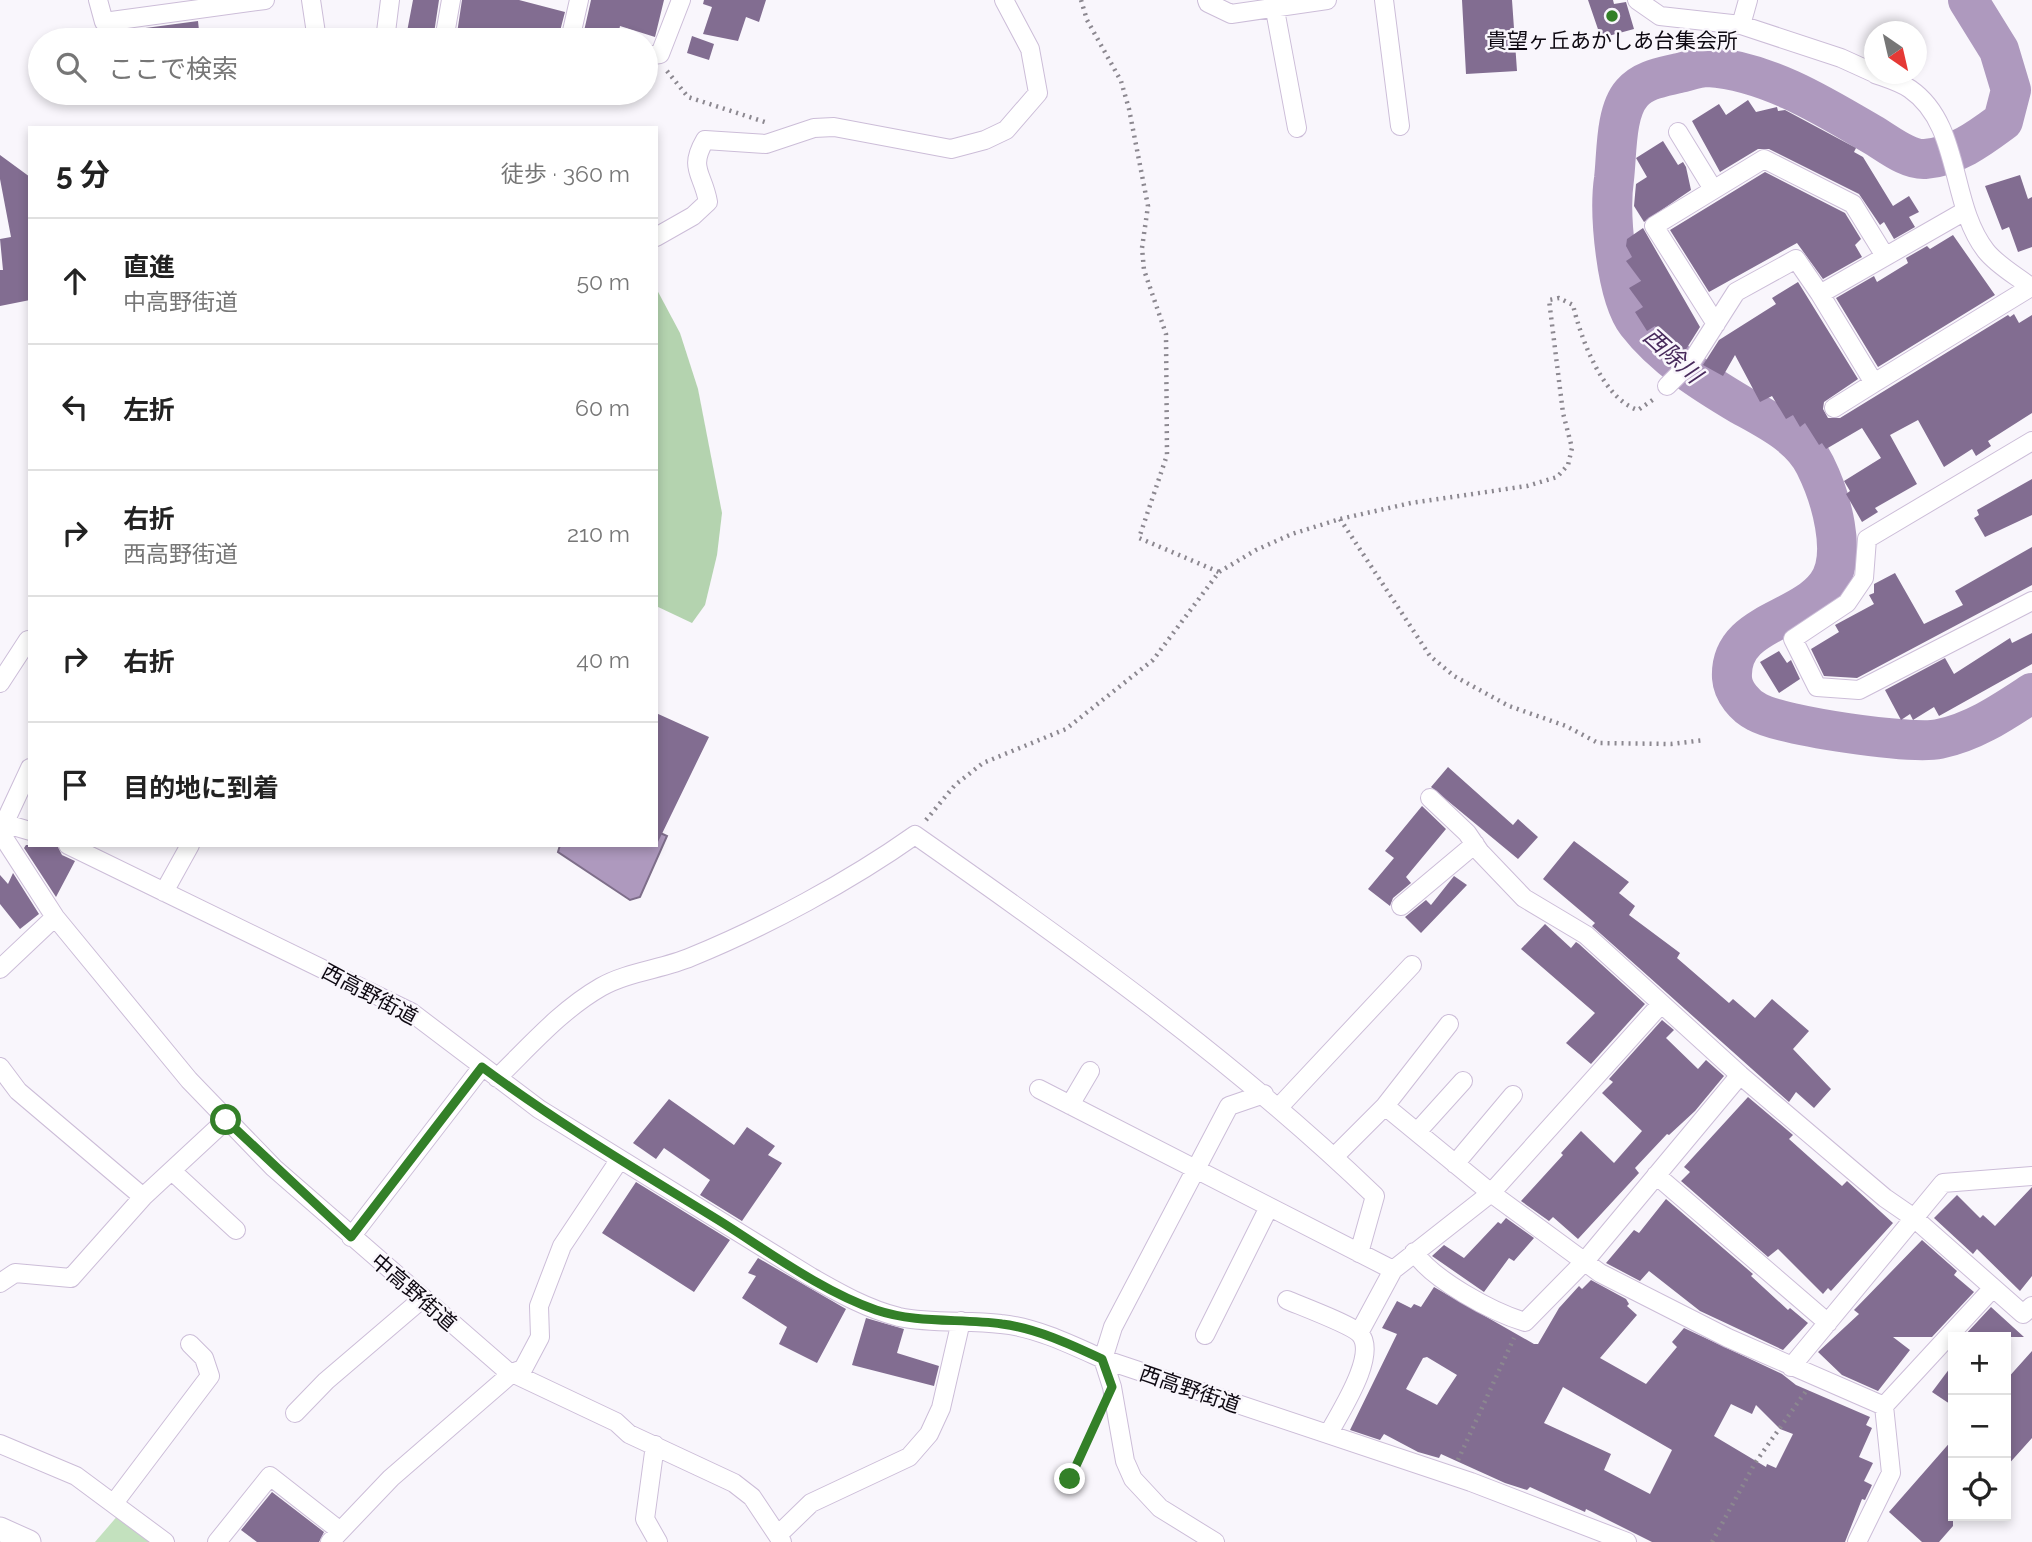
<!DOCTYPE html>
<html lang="ja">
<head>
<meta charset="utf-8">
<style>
  :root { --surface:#fff; --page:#f2f2f2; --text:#222; --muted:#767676; --line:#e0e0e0 }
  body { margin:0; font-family:Raleway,"Noto Sans JP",sans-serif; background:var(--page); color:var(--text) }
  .controls { position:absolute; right:21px; bottom:21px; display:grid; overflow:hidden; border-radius:0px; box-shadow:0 4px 10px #0003 }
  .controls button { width:63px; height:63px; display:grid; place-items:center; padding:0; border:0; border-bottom:2px solid var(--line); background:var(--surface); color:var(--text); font:35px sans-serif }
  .compass { position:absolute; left:1864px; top:21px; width:63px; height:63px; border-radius:50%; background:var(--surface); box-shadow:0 4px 10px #0003; rotate:146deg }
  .stop { position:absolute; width:21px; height:21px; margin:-16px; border:5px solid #338028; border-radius:50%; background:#fff }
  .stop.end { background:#338028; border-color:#fff; box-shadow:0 2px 7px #0008 }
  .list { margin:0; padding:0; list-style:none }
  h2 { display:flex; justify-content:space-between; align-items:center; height:91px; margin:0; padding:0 28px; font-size:30px }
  h2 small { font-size:23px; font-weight:400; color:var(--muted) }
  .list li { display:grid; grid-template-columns:46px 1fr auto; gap:21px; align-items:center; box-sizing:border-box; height:126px; padding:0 28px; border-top:2px solid var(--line) }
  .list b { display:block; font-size:26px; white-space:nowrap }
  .list p { margin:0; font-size:23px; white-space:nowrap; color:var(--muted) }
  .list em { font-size:23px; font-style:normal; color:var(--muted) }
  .icon { flex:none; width:38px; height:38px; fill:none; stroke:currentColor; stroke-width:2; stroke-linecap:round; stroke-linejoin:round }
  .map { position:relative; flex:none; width:2032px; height:1542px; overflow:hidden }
  .search { position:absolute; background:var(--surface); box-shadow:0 4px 10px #0003; left:28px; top:28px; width:630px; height:77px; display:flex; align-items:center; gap:18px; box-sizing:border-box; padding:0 24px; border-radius:38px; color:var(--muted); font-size:26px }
  .panel { position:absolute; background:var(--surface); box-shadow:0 4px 10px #0003; left:28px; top:126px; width:630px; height:721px; border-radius:0px }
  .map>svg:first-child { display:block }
  .green { fill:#c3e1be }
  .forest { fill:#b4d3af }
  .water { fill:#ae99be; stroke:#7e6e8a; stroke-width:2 }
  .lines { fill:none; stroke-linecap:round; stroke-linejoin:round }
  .river { stroke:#ae99be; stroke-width:40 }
  .building { fill:#826d91; fill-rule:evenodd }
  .minor-casing { stroke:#ccbdd8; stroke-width:20 }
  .tertiary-casing { stroke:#ccbdd8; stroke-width:25 }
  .path { stroke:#8c8890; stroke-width:4.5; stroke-dasharray:2 5; stroke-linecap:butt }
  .minor { stroke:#fff; stroke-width:18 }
  .tertiary { stroke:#fff; stroke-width:23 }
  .route { stroke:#338028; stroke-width:9 }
  .poi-dot { fill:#338028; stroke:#f9f6fc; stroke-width:2.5 }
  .labels { text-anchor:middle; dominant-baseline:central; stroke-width:5; stroke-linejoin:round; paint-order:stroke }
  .poi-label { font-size:21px; fill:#0e0912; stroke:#f9f6fc }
  .street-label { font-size:21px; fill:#0e0912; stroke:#f9f6fc }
  .water-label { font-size:23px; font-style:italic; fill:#482a5c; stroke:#f9f6fc }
</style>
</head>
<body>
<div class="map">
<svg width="2032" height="1542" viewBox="0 0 2032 1542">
  <rect width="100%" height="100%" fill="#f9f6fc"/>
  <path class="green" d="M 120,1513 L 159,1542 L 95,1542 Z"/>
  <path class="forest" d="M 656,288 L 680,333 L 698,389 L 722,513 L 717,555 L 705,605 L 692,623 L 656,606 Z"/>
  <path class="water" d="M 656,831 L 667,836 L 640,897 L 630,900 L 558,852 L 560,845 L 656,845 Z"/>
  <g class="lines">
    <path class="river" d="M 1968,0 L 1999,50 L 2011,90 L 2003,121 C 1980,138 1955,157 1925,159 C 1909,160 1891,146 1878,138 C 1827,108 1769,71 1708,67 C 1699,67 1688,71 1679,73 C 1663,77 1644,79 1632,93 C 1615,112 1617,154 1614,179 C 1609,213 1616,296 1637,323 C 1664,358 1704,383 1741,405 C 1768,420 1801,436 1815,465 C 1830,495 1849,555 1827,585 C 1799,623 1729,622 1732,678 C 1733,692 1745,706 1757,712 C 1782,726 1912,745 1939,739 C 1974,732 2003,712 2032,693"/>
  </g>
  <path class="building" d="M 413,0 L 439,0 L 433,40 L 406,37 Z
    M 462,0 L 519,0 L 565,12 L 559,35 L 549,32 L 547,40 L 456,40 Z
    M 591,0 L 664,0 L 655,37 L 620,26 L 617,40 L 582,40 Z
    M 704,0 L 766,0 L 759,22 L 746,17 L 738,41 L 703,34 L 712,7 L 703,4 Z
    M 1462,0 L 1512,0 L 1517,71 L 1466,74 Z
    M 1588,0 L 1613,0 L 1614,4 L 1626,2 L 1634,29 L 1601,38 Z
    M 198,21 L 200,40 L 139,40 L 138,29 Z
    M 692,36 L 714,44 L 709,60 L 687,53 Z
    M 1748,100 L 1756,112 L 1777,107 L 1778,111 L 1785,110 L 1856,148 L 1854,152 L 1863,157 L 1893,206 L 1909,196 L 1919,212 L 1909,217 L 1915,227 L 1894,239 L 1884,222 L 1880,225 L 1859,194 L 1769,149 L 1758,149 L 1720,172 L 1692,121 L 1719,104 L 1726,115 Z
    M 1663,141 L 1678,165 L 1683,162 L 1686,167 L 1691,190 L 1644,222 L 1634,206 L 1636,184 L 1647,177 L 1636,158 Z
    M 0,155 L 30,177 L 30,300 L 0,306 L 0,270 L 3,270 L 0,239 L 11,237 L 0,179 Z
    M 1765,172 L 1845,213 L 1861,239 L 1855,245 L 1862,257 L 1823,279 L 1797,243 L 1709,292 L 1670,230 Z
    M 2020,175 L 2028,199 L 2032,197 L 2032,247 L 2018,252 L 2009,227 L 2002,230 L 1985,186 Z
    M 1643,228 L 1700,327 L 1683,354 L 1674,345 L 1670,347 L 1655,326 L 1647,331 L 1635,312 L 1643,307 L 1629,288 L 1641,281 L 1626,261 L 1632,257 L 1626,246 L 1627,239 Z
    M 1953,235 L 1995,295 L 1878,367 L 1836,298 L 1874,276 L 1877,282 L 1908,263 L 1906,258 L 1927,246 L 1930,249 Z
    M 1798,282 L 1858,379 L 1824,402 L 1823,409 L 1828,418 L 1840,418 L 2008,315 L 2010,317 L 2014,314 L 2019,323 L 2032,315 L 2032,413 L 1988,441 L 1991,446 L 1976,456 L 1972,449 L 1944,467 L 1918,420 L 1890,435 L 1917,484 L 1875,508 L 1878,512 L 1862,522 L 1846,494 L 1850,491 L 1844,481 L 1881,458 L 1862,428 L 1826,449 L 1822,443 L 1819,445 L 1805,423 L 1800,427 L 1793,415 L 1786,419 L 1772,396 L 1760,402 L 1735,355 L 1723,376 L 1703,365 L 1719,340 L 1776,304 L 1772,298 Z
    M 2032,479 L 2032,515 L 1985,537 L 1974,518 L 1979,515 L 1977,510 Z
    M 2032,547 L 2032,585 L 1857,678 L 1824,676 L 1811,649 L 1839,632 L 1835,625 L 1874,604 L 1869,595 L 1874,593 L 1874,584 L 1895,573 L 1924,624 L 1963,605 L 1955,591 Z
    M 2032,633 L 2032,664 L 1939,716 L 1934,707 L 1913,720 L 1910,714 L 1901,720 L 1885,690 L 1945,658 L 1954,674 L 2010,638 L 2012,643 Z
    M 1779,651 L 1787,663 L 1791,660 L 1800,679 L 1779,693 L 1760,662 Z
    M 656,713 L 709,737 L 656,846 Z
    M 1448,767 L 1513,825 L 1518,819 L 1538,837 L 1518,859 L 1431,787 Z
    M 1422,806 L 1446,829 L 1406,877 L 1411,883 L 1393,898 L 1390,906 L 1368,889 L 1394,858 L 1385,851 Z
    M 1574,841 L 1629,882 L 1619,893 L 1635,906 L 1629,915 L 1680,953 L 1677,958 L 1729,1003 L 1733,999 L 1755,1018 L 1772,999 L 1809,1031 L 1793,1049 L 1831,1089 L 1814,1108 L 1796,1092 L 1789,1102 L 1592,926 L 1595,923 L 1543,879 Z
    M 26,845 L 57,845 L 62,855 L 75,861 L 56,897 L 24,848 Z
    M 13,873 L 39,914 L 20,929 L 0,904 L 0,875 L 8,884 Z
    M 1454,876 L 1467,885 L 1421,933 L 1405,917 L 1426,900 L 1431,905 Z
    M 1545,924 L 1571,948 L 1576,942 L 1579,944 L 1645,1004 L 1591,1064 L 1566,1043 L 1595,1013 L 1521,949 Z
    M 1662,1020 L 1674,1030 L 1666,1038 L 1698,1069 L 1706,1060 L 1724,1076 L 1695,1111 L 1669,1135 L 1667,1134 L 1635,1168 L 1639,1173 L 1578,1239 L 1553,1217 L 1549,1221 L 1521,1201 L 1563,1155 L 1561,1153 L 1581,1131 L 1614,1163 L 1642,1131 L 1602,1093 L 1613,1082 L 1609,1079 Z
    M 1748,1097 L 1793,1135 L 1789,1139 L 1818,1165 L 1842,1186 L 1847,1181 L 1893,1223 L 1831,1291 L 1828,1288 L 1823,1294 L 1778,1249 L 1768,1257 L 1681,1181 L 1690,1172 L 1684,1167 Z
    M 669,1099 L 734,1145 L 747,1127 L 775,1146 L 768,1155 L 782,1163 L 742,1221 L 700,1195 L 710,1180 L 664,1148 L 656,1159 L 633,1143 Z
    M 636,1182 L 730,1240 L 694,1292 L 602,1233 Z
    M 2032,1187 L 2032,1276 L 2020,1291 L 1977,1249 L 1973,1254 L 1934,1218 L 1957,1195 L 1980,1218 L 1983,1215 L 1995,1226 Z
    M 1666,1199 L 1753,1274 L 1751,1276 L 1788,1310 L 1790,1308 L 1808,1323 L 1783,1350 L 1700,1311 L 1649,1271 L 1640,1281 L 1606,1263 L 1634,1230 L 1639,1233 Z
    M 1506,1218 L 1534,1238 L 1514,1261 L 1509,1258 L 1484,1292 L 1432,1256 L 1444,1245 L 1464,1258 L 1498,1222 L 1501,1224 Z
    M 1922,1240 L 1957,1271 L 1954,1275 L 1974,1292 L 1932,1337 L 1893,1337 L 1910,1350 L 1878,1391 L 1842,1375 L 1818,1352 L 1859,1314 L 1854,1310 Z
    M 758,1258 L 846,1309 L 817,1363 L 779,1344 L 787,1327 L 742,1298 L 756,1276 L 748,1273 Z
    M 1591,1280 L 1626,1299 L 1629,1304 L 1627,1306 L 1637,1315 L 1600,1358 L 1646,1384 L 1677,1347 L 1672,1342 L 1684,1328 L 1782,1374 L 1796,1385 L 1870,1417 L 1866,1425 L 1872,1428 L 1859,1457 L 1873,1463 L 1864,1481 L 1872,1485 L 1865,1500 L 1862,1499 L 1845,1542 L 1652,1542 L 1586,1509 L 1585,1512 L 1530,1487 L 1527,1490 L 1505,1483 L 1441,1454 L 1439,1458 L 1418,1452 L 1384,1434 L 1380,1440 L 1350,1430 L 1397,1334 L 1382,1328 L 1397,1301 L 1411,1308 L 1414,1304 L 1421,1307 L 1434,1287 L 1534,1344 L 1538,1344 L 1559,1308 L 1579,1286 L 1582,1289 ZM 1427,1357 L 1457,1375 L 1437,1405 L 1406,1389 L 1423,1358 ZM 1563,1387 L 1672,1450 L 1650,1494 L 1604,1470 L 1611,1454 L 1544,1423 ZM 1731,1404 L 1752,1414 L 1756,1405 L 1780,1429 L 1793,1434 L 1776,1468 L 1767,1464 L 1766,1467 L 1714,1436 Z
    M 1991,1307 L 2024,1337 L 1963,1337 Z
    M 866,1318 L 904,1329 L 897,1353 L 939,1366 L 934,1386 L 852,1365 Z
    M 2032,1351 L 2032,1438 L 2006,1467 L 2006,1380 Z
    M 1953,1364 L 1953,1406 L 1932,1392 Z
    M 1953,1439 L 1953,1526 L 1939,1542 L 1922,1542 L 1889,1512 Z
    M 272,1492 L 324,1532 L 319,1542 L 257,1542 L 241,1530 Z"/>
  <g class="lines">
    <defs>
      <path id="minor" d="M 98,0 L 104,22 L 265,0
        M 311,0 L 317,40
        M 1207,0 L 1208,3 L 1231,14 L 1327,0
        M 1384,0 L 1400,126
        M 1637,0 L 1660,16 L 1741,25 L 1841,58 L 1874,73
        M 1275,10 L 1297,128
        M 1741,25 L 1748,0
        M 385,40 L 390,0
        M 444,40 L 451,0
        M 570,40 L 579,0
        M 646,56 L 660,54 L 681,0
        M 1875,74 C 1886,78 1900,82 1910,89 C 1962,125 1949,204 1986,251 C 1998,266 2017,276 2032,288
        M 435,93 L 442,93
        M 1678,132 L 1713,189
        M 1965,211 L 1820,294 L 1874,383 L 2031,287
        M 656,237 L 693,216 L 708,202 C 703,173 688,169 705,140 L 766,144 L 814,128 L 834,127 L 951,149 L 985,140 L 1006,130 L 1038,93 L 1030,49 L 1004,0
        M 1716,324 L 1654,226 L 1764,159 L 1853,204 L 1885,256
        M 1667,386 L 1692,361 L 1736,292 L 1796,259 L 1820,294
        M 1834,408 L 1874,383
        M 2032,441 L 1867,539 L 1864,578 L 1847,603 L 1793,639 L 1817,687 L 1859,690 L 2032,601
        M 0,683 L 28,640
        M 1430,798 L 1467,833 L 1480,852 L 1524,898 L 1586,935 L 1740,1075 L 1885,1198 L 1914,1218 L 2023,1314 L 2032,1306
        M 0,822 L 30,831
        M 4,824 L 30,768
        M 0,832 L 55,917 L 189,1080 L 274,1168 L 506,1370 L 616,1422 L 629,1434 L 734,1483 L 752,1497 L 782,1542
        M 68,845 L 411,1012 L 539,1109 L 811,1277 C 839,1293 867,1309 899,1317 C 932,1324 967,1320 1001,1324 C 1035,1327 1072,1345 1103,1359 L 1471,1482 L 1627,1542
        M 164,892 L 190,845
        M 1401,906 L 1475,844
        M 0,969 L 55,917
        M 0,1067 L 18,1091 L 143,1197
        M 497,1078 C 530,1046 561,1010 601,987 C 627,972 663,969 691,957 C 765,927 850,881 915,835 C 1075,947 1235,1061 1375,1196 L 1359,1253
        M 1039,1089 L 1393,1270
        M 1070,1105 L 1090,1071
        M 1385,1106 L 1491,1193 L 1600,1273 L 1728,1338 L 1884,1406
        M 1279,1107 L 1412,965
        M 1417,1132 L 1463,1081
        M 1334,1157 L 1385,1106 L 1449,1024
        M 1455,1164 L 1513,1095
        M 172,1171 L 236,1230
        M 1656,1175 L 1828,1323
        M 351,1237 L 482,1067
        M 1414,1252 C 1433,1280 1492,1312 1525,1322 L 1585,1261 L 1740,1075
        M 0,1283 L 15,1273 L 71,1278 L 143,1197 L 226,1120
        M 1287,1300 C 1301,1306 1352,1325 1360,1334 C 1378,1355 1340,1412 1329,1433
        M 1359,1333 L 1393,1270 L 1491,1193 L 1661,1004
        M 1205,1335 L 1269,1207
        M 1791,1367 L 1943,1183 L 2032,1176
        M 295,1413 L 326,1381 L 422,1299
        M 0,1444 L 76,1476 L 165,1542
        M 655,1445 L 645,1519 L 658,1542
        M 114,1503 L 210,1376 L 204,1358 L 190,1344
        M 778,1535 L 811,1503 L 909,1457 L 929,1434 L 941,1408 L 961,1321
        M 217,1542 L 270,1476 L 339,1530
        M 330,1542 L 391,1478 L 512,1373 L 523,1369 L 540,1337 L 539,1306 L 562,1246 L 620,1159
        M 1215,1542 L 1160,1508 L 1133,1479 L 1125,1461 L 1112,1387 L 1103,1359 L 1113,1327 L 1229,1106 L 1264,1094
        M 1857,1542 L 1891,1473 L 1884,1406 L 1992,1289"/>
      <path id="tertiary" d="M 0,1529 L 29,1542"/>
    </defs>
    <use href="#minor" class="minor-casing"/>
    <use href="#tertiary" class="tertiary-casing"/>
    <path class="path" d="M 1081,0 L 1087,20 L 1121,81 L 1129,109 L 1148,206 L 1142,248 L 1144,270 L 1166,334 L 1167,455 L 1139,538 L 1219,572
      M 667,71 L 688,97 L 768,123
      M 1340,519 L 1430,656 L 1454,676 L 1509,706 L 1566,726 L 1598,743 L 1671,744 L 1705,740
      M 926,820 L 955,785 L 983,763 L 1066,729 L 1153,660 L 1219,572 L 1256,550 L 1292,534 L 1340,519 L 1411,503 L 1527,486 L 1557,477 L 1568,465 L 1572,448 L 1563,413 L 1549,300 L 1559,298 L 1573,305 C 1581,339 1603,399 1638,410 L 1654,399
      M 1458,1460 L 1514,1338
      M 1070,1479 L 1097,1420
      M 1712,1542 L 1755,1463 L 1806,1391"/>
    <use href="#minor" class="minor"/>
    <use href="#tertiary" class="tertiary"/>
  </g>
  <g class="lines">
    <path class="route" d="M 226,1120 L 351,1237 L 482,1067 C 559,1124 642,1173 723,1223 C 772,1254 822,1291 876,1310 C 918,1324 960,1318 1002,1324 C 1036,1328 1072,1345 1102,1359 L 1112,1387 L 1070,1479"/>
  </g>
  <circle class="poi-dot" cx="1612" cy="16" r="7"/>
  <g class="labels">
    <g class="poi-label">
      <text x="1612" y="40">貴望ヶ丘あかしあ台集会所</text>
    </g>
    <g class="street-label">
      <text transform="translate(370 994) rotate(28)">西高野街道</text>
      <text transform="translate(414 1292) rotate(41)">中高野街道</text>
      <text transform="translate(1190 1389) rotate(19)">西高野街道</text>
    </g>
    <g class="water-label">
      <text transform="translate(1673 355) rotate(42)">西除川</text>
    </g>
  </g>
</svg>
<div class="controls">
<button>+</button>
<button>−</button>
<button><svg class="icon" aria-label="locate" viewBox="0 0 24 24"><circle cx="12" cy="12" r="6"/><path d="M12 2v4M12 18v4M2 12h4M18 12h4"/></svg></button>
</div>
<svg class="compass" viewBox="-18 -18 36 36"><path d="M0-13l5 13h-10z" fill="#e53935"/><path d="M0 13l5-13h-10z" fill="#767676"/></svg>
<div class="stop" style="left:226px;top:1120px"></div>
<div class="stop end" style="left:1070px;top:1479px"></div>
<div class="search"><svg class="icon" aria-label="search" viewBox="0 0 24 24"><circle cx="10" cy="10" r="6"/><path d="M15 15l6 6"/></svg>ここで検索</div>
<section class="panel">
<h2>5 分<small>徒歩 · 360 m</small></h2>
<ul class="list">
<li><svg class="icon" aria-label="ahead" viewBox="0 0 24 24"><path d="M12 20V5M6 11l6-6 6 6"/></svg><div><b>直進</b><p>中高野街道</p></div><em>50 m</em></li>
<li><svg class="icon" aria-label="left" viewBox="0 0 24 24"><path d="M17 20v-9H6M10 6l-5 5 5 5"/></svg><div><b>左折</b></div><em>60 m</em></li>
<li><svg class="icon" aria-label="right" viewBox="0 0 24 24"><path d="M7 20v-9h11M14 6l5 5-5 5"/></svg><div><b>右折</b><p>西高野街道</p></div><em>210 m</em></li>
<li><svg class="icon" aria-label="right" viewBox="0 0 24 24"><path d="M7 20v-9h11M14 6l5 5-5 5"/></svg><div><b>右折</b></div><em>40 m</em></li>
<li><svg class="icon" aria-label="arrive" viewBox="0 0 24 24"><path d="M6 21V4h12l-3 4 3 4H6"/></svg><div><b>目的地に到着</b></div></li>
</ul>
</section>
</div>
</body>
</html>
